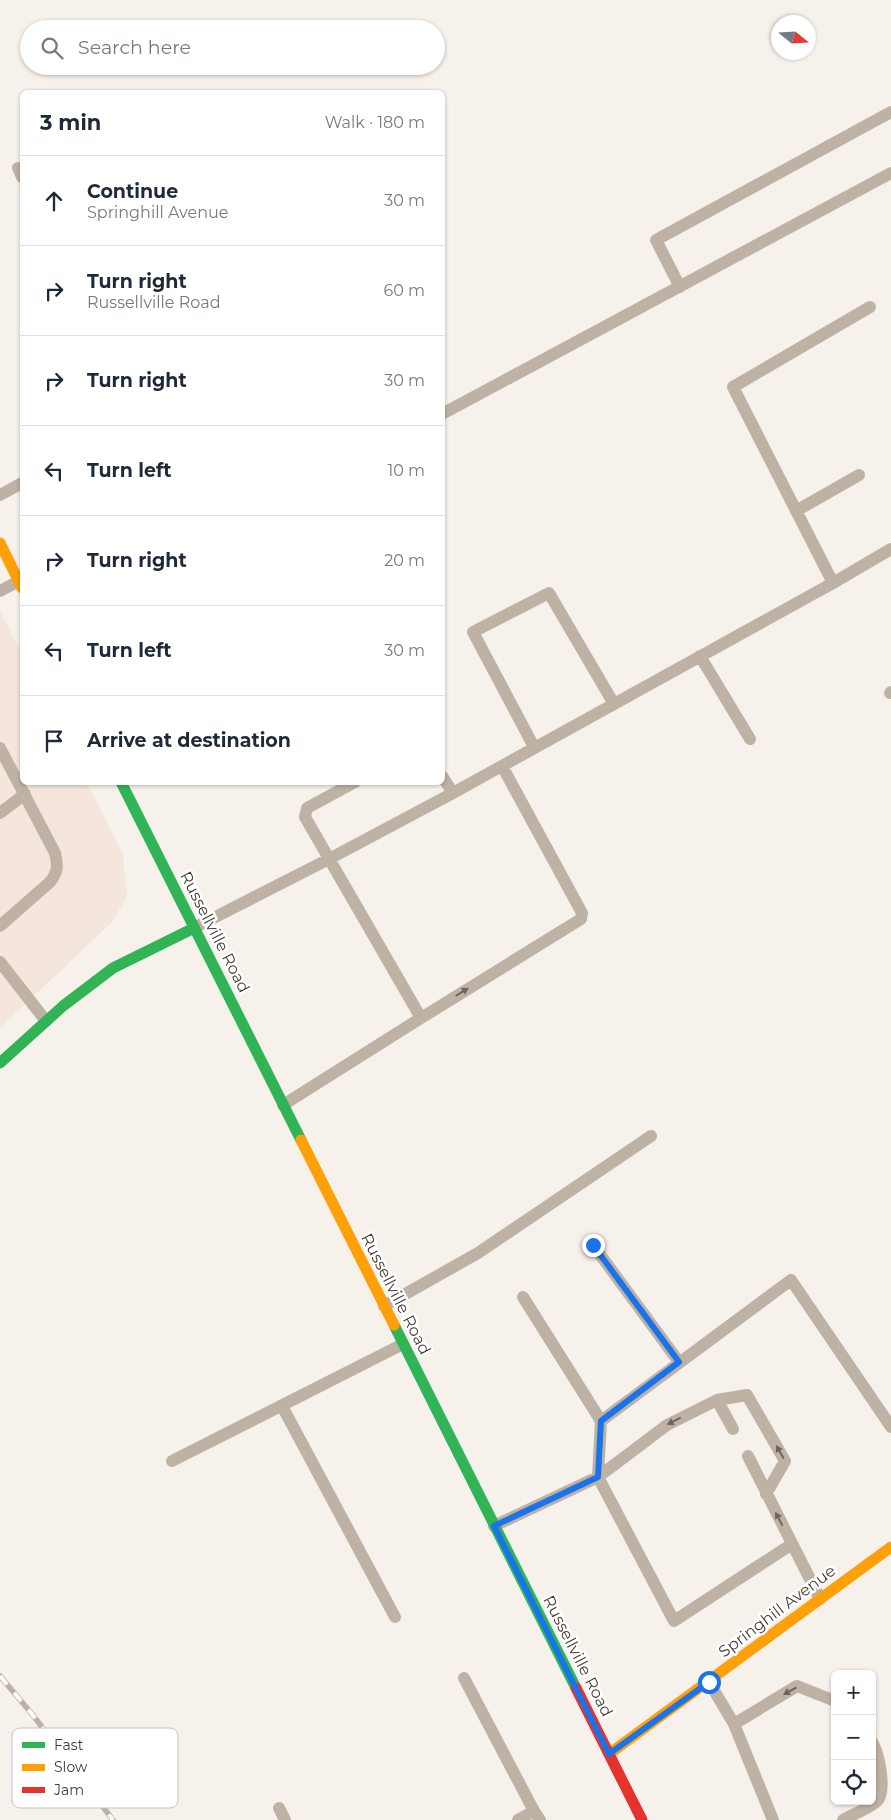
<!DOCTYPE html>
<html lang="en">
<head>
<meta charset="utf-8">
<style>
  :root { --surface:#fff; --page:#f6f6f7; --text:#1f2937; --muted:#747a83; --line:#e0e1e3 }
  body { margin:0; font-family:Montserrat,sans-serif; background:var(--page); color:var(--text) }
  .controls { position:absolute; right:15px; bottom:15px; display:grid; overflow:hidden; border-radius:8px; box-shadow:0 1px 4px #0004 }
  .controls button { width:45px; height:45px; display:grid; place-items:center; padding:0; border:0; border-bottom:1px solid var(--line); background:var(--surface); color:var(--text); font:25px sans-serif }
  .compass { position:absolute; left:771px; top:15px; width:45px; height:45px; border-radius:50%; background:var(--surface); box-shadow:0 1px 4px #0004; rotate:108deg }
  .stop { position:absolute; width:15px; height:15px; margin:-11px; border:4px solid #1a73e8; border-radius:50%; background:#fff }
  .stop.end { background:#1a73e8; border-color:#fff; box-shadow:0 1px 5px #0008 }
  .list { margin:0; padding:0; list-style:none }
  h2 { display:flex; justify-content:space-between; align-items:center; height:65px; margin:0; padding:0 20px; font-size:21px }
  h2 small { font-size:16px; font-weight:400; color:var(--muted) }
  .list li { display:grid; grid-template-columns:32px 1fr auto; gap:15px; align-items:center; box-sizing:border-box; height:90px; padding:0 20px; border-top:1px solid var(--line) }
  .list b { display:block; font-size:19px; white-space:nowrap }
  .list p { margin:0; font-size:16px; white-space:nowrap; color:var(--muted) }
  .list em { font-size:16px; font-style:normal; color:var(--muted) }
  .icon { flex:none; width:28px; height:28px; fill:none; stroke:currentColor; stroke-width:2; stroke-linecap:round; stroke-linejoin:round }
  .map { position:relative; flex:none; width:891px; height:1820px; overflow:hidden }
  .search { position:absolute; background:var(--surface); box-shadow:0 1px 4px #0004; left:20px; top:20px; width:425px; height:55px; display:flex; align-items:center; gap:12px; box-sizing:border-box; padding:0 18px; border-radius:28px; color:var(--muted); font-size:19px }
  .panel { position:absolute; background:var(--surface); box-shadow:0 1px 4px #0004; left:20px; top:90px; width:425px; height:695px; border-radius:8px }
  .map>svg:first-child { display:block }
  .commercial { fill:#f4e6dc }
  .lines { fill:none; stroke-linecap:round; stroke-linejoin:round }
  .lane { stroke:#beb2a5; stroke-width:12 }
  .fast { stroke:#30b455; stroke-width:11 }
  .slow { stroke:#ff9f0a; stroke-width:11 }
  .jam { stroke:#e5322d; stroke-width:11 }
  .rail-casing { stroke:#bbb1a8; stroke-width:5.5 }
  .rail { stroke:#fff; stroke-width:4; stroke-dasharray:11; stroke-linecap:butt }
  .oneway { fill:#70645b }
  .route { stroke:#1a73e8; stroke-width:6 }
  .labels { text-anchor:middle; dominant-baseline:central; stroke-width:5; stroke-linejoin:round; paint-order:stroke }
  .street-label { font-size:16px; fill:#463a33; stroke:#fff }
  .key { fill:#fff; stroke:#c8c4c2; stroke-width:1 }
  .key-label { font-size:14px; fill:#463a33 }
</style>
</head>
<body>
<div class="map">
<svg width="891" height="1820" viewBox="0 0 891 1820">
  <rect width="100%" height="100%" fill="#f7f1ec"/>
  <path class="commercial" d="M 0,611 L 22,655 L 22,782 L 87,783 L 123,854 L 127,896 L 112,922 L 0,1028 Z"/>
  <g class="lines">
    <path class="lane" d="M 18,168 L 22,177
      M 680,287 L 656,240 L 891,112
      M 442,414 L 891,173
      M 0,495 L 22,483
      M 796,511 L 859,475
      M 833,583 L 891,549
      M 0,591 L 19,581
      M 700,656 L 750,739
      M 890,693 L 891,692
      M 534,747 L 473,632 L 549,593 L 614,704
      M 0,748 L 55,853 C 58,866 58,872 50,882 L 0,926
      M 442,776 L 453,793
      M 0,813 L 25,794
      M 194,928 L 329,859 L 453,793 L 833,583 L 733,387 L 870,307
      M 0,962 L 46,1021
      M 421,1018 L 581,919 L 582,913 L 502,766
      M 283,1105 L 421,1018 L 305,817 L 307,808 L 355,782
      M 593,1245 L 679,1362
      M 523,1297 L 601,1421 L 791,1280 L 891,1427
      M 384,1306 L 478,1253 L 651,1136
      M 717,1400 L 733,1429
      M 282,1406 L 395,1617
      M 601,1421 L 598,1477 L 674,1621 L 792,1544
      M 748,1456 L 820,1599
      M 172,1461 L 403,1344
      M 494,1526 L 598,1477 L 667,1425 L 717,1400 L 747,1395 L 785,1461 L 766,1494
      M 464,1678 L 534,1811 L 540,1820
      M 709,1682 L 734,1724 L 773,1820
      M 734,1724 L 797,1686 L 835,1701
      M 279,1808 L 285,1820
      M 518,1820 L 534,1811
      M 843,1820 C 851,1815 873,1807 878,1800 C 886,1789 879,1753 872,1742"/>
    <path class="fast" d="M 121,782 L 301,1140
      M 0,1063 L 63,1006 L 113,968 L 194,928
      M 394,1325 L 576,1688"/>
    <path class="slow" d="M 0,543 L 22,588
      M 301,1140 L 394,1325
      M 609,1754 L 891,1547"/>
    <path class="jam" d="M 576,1688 L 642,1820"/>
    <defs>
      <path id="rail" d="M 0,1676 L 32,1714 L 113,1820"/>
    </defs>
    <use href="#rail" class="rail-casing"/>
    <use href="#rail" class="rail"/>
  </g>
  <defs><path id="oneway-solid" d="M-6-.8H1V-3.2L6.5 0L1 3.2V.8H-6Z" transform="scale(1.25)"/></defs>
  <g class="oneway">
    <use href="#oneway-solid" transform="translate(462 992) rotate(-32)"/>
    <use href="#oneway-solid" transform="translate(674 1421) rotate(153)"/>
    <use href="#oneway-solid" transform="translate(780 1452) rotate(-120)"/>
    <use href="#oneway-solid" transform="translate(779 1519) rotate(-118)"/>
    <use href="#oneway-solid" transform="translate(790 1691) rotate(151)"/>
  </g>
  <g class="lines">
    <path class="route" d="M 593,1245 L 679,1362 L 601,1421 L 598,1477 L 494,1526 L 609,1754 L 709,1682"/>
  </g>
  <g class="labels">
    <g class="street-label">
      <text transform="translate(215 932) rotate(63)">Russellville Road</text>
      <text transform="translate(396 1294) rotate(63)">Russellville Road</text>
      <text transform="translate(777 1611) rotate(-37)">Springhill Avenue</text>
      <text transform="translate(578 1656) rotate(63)">Russellville Road</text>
    </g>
  </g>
  <rect x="12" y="1728" width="166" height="80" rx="8" class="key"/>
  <rect x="22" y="1742" width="23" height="6" fill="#30b455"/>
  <rect x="22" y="1764" width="23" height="7" fill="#ff9f0a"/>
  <rect x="22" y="1787" width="23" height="6" fill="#e5322d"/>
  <g class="key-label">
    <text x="54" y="1750">Fast</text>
    <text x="54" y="1772">Slow</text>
    <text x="54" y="1795">Jam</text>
  </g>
</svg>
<div class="controls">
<button>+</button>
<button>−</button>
<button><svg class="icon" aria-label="locate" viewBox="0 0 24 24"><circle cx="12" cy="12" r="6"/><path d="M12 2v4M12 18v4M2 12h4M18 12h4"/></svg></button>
</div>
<svg class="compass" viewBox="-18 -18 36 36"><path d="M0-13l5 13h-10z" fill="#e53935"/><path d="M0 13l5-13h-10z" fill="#747a83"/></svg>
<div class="stop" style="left:709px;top:1682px"></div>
<div class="stop end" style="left:593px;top:1245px"></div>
<div class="search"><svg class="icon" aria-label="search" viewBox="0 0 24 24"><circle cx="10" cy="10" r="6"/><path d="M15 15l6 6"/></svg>Search here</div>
<section class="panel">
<h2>3 min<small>Walk · 180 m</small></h2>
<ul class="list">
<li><svg class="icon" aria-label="ahead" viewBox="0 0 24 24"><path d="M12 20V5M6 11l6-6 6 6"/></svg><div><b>Continue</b><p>Springhill Avenue</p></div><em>30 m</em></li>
<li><svg class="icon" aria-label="right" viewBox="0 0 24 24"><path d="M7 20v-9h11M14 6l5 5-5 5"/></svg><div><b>Turn right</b><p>Russellville Road</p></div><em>60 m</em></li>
<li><svg class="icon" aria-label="right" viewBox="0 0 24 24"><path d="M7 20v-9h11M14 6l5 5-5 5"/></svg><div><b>Turn right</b></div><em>30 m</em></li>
<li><svg class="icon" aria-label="left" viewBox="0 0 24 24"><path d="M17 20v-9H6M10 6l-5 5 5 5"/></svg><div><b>Turn left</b></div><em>10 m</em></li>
<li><svg class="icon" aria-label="right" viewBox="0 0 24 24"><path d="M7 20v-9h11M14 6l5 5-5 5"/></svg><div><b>Turn right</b></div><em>20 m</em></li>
<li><svg class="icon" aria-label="left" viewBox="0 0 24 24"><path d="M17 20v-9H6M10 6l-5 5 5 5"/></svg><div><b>Turn left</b></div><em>30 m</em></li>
<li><svg class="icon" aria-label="arrive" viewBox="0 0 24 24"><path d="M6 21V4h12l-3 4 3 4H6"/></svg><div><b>Arrive at destination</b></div></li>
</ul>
</section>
</div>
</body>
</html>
